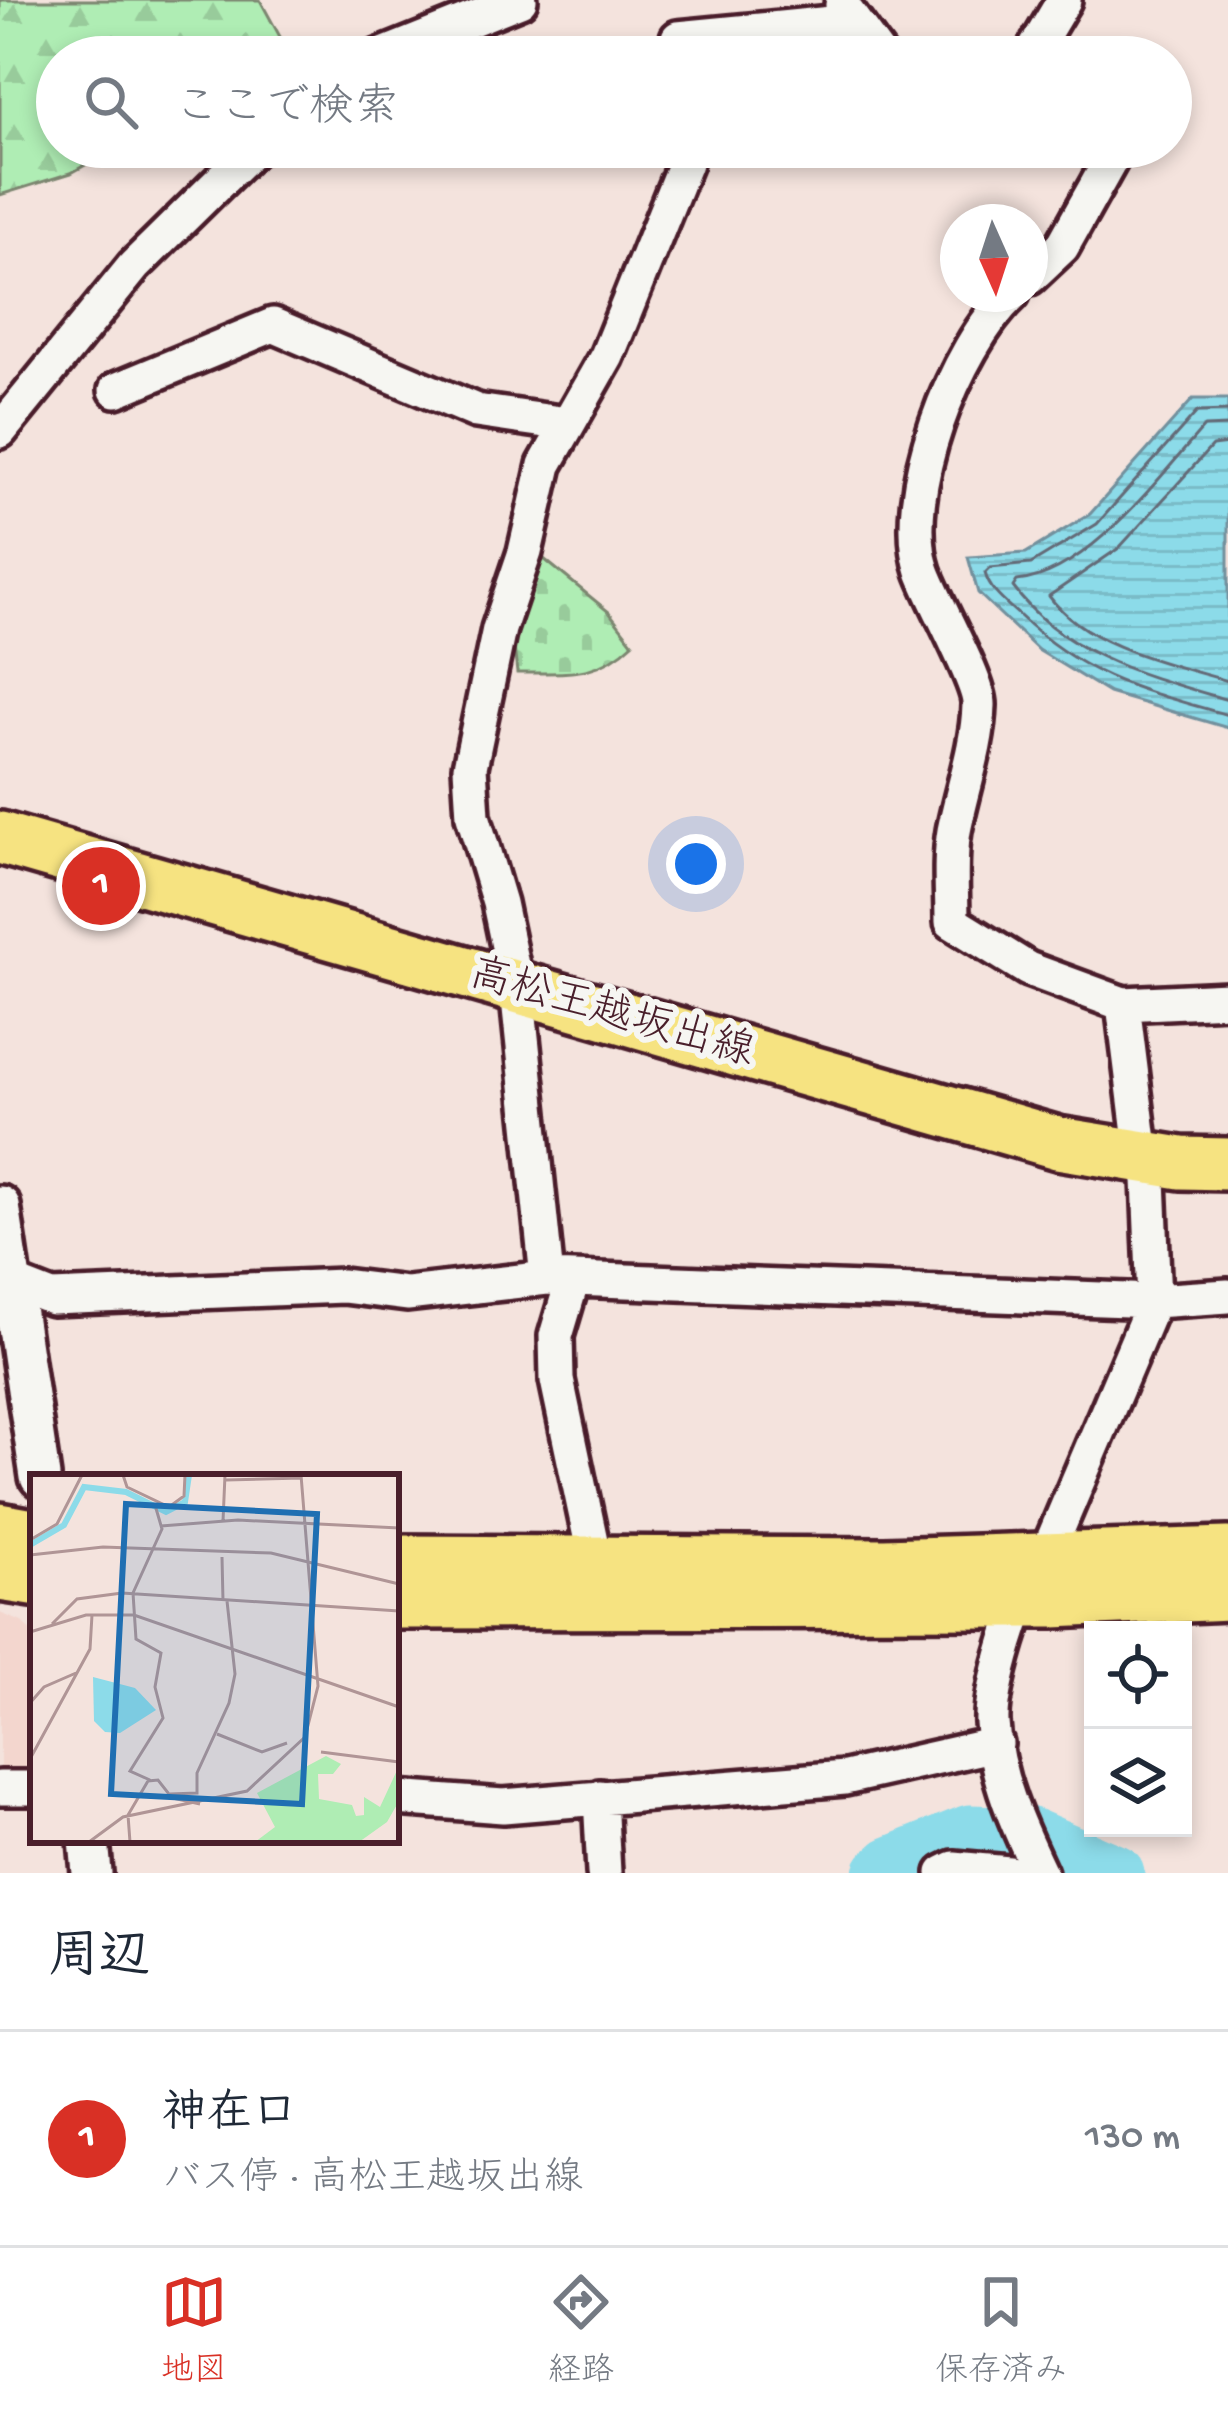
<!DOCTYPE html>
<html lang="ja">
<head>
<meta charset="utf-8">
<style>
  :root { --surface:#fff; --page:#f2f2f3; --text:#1f2937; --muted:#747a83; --line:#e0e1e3; --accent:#d93025 }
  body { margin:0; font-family:"Gochi Hand","Klee One",sans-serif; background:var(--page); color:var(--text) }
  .controls { position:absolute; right:36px; bottom:36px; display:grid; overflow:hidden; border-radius:0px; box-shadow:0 6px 18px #0003 }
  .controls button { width:108px; height:108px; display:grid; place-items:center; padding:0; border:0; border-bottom:3px solid var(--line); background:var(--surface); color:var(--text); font:60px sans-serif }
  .compass { position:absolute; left:940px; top:204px; width:108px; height:108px; border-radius:50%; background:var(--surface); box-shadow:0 6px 18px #0003; rotate:177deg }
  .you { position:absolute; left:696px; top:864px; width:42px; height:42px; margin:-30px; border:9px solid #fff; border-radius:50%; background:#1a73e8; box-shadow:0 0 0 18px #1a73e833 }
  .badge { display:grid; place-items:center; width:78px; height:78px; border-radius:50%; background:var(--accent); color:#fff; font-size:39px; font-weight:700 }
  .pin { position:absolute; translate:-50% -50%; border:6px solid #fff; box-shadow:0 3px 12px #0006 }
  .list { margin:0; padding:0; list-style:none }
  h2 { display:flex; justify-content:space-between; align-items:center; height:156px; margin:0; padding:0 48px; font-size:51px }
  h2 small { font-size:39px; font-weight:400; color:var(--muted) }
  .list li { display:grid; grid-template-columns:78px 1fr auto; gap:36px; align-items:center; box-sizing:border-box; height:216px; padding:0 48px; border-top:3px solid var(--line) }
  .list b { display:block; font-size:45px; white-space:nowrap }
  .list p { margin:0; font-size:39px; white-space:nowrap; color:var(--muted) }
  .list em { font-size:39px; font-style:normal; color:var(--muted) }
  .icon { flex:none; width:66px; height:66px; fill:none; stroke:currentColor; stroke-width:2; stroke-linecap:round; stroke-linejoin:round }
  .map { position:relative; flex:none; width:1228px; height:1873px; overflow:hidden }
  .search { position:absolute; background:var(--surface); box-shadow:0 6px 18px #0003; left:36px; right:36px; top:36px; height:132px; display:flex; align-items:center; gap:30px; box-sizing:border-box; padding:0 42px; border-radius:66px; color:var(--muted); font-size:45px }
  .sheet { height:372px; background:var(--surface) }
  nav { display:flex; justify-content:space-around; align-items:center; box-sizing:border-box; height:168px; border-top:3px solid var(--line); background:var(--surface); font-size:33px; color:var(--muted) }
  nav a { display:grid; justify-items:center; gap:6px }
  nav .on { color:var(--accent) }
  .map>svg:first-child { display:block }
  .built { fill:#f3d6ce }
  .forest { fill:url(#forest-firs); stroke:#7c8670; stroke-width:3 }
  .cemetery { fill:url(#cemetery-stones); stroke:#7c8670; stroke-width:3 }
  .water { fill:url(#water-rules); stroke:#72909d; stroke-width:3 }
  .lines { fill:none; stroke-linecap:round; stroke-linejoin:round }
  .shore { stroke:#646a77; stroke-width:3 }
  .river { stroke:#8cdbe9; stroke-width:57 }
  .minor-casing { stroke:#4a1f2b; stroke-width:42 }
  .tertiary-casing { stroke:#4a1f2b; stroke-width:48 }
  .primary-casing { stroke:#4a1f2b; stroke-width:60 }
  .minor { stroke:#f6f6f2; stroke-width:33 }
  .tertiary { stroke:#f6f6f2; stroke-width:39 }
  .primary { stroke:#f6e381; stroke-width:51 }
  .labels { text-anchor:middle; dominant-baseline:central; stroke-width:12; stroke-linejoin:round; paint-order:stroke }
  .street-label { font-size:42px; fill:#4a1f2b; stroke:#f6f6f2 }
  .inset-river { fill:none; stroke:#8cdbe9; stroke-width:6 }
  .inset-road { fill:none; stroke:#b09596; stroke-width:3 }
  .view { fill:#1f6fb2; fill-opacity:0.15; stroke:#1f6fb2; stroke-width:6 }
  .inset-edge { fill:none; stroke:#4a1f2b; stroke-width:6 }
</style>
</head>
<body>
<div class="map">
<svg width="1228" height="1873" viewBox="0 0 1228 1873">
  <defs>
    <pattern id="forest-firs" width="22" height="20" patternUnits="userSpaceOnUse" patternTransform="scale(3)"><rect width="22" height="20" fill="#afedb4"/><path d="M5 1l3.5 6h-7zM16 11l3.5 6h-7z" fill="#98cb9b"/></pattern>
    <pattern id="cemetery-stones" width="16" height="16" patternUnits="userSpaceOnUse" patternTransform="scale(3)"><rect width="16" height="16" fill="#afedb4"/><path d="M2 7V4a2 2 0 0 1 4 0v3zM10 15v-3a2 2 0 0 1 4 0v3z" fill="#98cb9b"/></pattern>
    <pattern id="water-rules" width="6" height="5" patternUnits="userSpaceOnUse" patternTransform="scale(3)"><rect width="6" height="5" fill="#8cdbe9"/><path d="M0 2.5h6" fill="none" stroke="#7abcc8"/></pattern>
  </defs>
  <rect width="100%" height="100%" fill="#f4e3dd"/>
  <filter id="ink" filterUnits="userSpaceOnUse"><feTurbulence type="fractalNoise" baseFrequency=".00833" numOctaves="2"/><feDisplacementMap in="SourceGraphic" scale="24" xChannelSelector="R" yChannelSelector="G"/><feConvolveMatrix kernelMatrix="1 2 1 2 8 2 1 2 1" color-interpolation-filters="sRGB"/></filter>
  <g filter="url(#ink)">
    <path class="built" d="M 0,1613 L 22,1622 L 33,1633 L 33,1781 L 0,1782 Z"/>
    <path class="forest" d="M 0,0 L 260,0 L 290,55 L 57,57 L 57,147 L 117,147 L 71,173 L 0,195 Z"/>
    <path class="cemetery" d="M 544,559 L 609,612 L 633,643 C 595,679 567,672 517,673 L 513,638 L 519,585 Z"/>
    <path class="water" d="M 1193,399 L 1228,399 L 1228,728 L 1109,693 L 1038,650 L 978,593 L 968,557 L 1026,553 L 1090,514 Z"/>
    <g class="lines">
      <path class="shore" d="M 1228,411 L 1197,412 L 1097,524 L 1031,564 L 990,568 L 985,573 C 990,592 1006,603 1020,616 C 1086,679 1144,691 1228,715
        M 1228,426 L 1204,427 C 1159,477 1088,574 1017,581 L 1013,587 C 1063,656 1150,677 1228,700
        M 1228,444 L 1212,446 L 1119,548 L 1049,596 C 1086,647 1170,664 1228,681"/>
      <path class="river" d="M 882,1873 L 891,1865 L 970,1833 L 1028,1835 L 1116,1873"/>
      <defs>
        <path id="minor" d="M 842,5 L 880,57
          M 378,57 L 520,0
          M 679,57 L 678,38 L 852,21
          M 1030,57 L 1064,0
          M 1030,277 L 1062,247 L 1114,154 L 1107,147
          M 1012,294 C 955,347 898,495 923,571 C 933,600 980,682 979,705 C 978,746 962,790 954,831 C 949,860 952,892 952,922 L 1028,969 L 1123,1004 L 1142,1157 L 1149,1179 L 1154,1301 L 1053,1540 C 1026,1573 990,1681 992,1723 C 995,1777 1018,1826 1040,1873
          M 116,390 L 273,325 L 476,411 L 567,424
          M 0,431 L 134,266 L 255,147
          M 1123,1004 L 1228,999
          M 547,1278 L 517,989 L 499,903 L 473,816 L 470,767 L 499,629 L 525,552 L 545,465 L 607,356 L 685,163 L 684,147
          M 573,1279 L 556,1336 L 557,1380 L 595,1560
          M 0,1282 L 11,1282 L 52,1298 L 343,1286 L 407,1294 L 547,1278 L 1154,1301 L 1228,1296
          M 0,1788 L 33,1788
          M 600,1797 L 604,1873
          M 396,1798 L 503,1806 L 845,1778 L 996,1744
          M 944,1873 L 954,1868 L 1009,1873"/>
        <path id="tertiary" d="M 0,1206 L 40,1477
          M 89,1840 L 92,1873"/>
        <path id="primary" d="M 0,838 L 1058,1143 L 1181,1163 L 1228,1164
          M 0,1529 L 33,1535
          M 396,1561 L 885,1564 L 1228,1553
          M 0,1575 L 33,1580
          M 396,1603 L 1053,1602 L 1228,1594"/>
      </defs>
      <use href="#minor" class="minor-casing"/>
      <use href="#tertiary" class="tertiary-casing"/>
      <use href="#primary" class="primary-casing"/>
      <use href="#minor" class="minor"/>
      <use href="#tertiary" class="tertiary"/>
      <use href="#primary" class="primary"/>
    </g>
  </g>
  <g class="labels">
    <g class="street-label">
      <text transform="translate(611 1016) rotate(16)">高松王越坂出線</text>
    </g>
  </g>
  <g transform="translate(30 1474)">
    <rect width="369" height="369" fill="#f4e3dd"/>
    <path d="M 296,282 L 311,290 L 303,300 L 288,300 L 289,325 L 322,331 L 326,342 L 334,341 L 334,323 L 350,333 L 369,292 L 369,327 L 357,348 L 329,368 L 225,368 L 245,353 L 227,319 Z" fill="#afedb4"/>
    <path d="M 63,203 L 105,214 L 126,236 L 90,259 L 75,258 L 64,247 Z" fill="#8cdbe9"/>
    <path class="inset-river" d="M 0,71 L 34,51 L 54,13 L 96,18 L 136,38 L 155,28 L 159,1"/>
    <path class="inset-road" d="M 93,1 L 97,13 L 139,33 L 154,22 L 155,1M 196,6 L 271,4M 193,47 L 195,1M 131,52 L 208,46 L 369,54M 0,66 L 27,50 L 52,1M 0,81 L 73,73 L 241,79 L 369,110M 192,83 L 193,127M 22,150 L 47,125 L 92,119 L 369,137M 0,158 L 56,141 L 104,141 L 369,233M 0,229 L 14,213 L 46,199M 187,260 L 232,278 L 257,269M 291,278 L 369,288M 0,285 L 60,175 L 62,141M 120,306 L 100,297 L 133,244 L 125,213 L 131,179 L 106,165 L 103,119 L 132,55 L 125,31M 140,320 L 167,319 L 167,299 L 199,229 L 205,200 L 197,127M 59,368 L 93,343 L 217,317 L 275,263 L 288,212 L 271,1M 100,368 L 98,341 L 118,307 L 128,306 L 142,324 L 170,330"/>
    <path class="view" d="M 96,30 L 287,40 L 272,330 L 81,320 Z"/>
    <rect width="369" height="369" class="inset-edge"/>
  </g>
</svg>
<div class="controls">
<button><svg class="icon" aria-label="locate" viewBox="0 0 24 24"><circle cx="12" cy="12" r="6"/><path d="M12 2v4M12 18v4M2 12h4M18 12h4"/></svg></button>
<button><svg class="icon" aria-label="layers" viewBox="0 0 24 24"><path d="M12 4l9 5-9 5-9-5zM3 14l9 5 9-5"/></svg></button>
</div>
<svg class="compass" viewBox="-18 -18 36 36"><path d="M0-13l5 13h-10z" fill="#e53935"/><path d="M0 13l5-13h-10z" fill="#747a83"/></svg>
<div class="you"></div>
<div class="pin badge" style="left:101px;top:886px">1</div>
<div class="search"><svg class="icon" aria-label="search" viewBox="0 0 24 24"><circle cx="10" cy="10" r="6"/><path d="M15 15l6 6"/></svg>ここで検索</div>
</div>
<section class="sheet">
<h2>周辺<small></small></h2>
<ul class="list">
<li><span class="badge">1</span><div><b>神在口</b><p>バス停 · 高松王越坂出線</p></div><em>130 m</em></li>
</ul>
</section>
<nav>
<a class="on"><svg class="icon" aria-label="map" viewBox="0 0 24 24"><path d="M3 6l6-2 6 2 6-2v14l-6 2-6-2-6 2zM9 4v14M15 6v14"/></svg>地図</a>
<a><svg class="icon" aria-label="directions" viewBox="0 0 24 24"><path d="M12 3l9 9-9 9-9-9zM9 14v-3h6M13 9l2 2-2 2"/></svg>経路</a>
<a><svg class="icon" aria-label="saved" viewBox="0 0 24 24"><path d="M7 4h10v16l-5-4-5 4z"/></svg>保存済み</a>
</nav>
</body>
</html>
